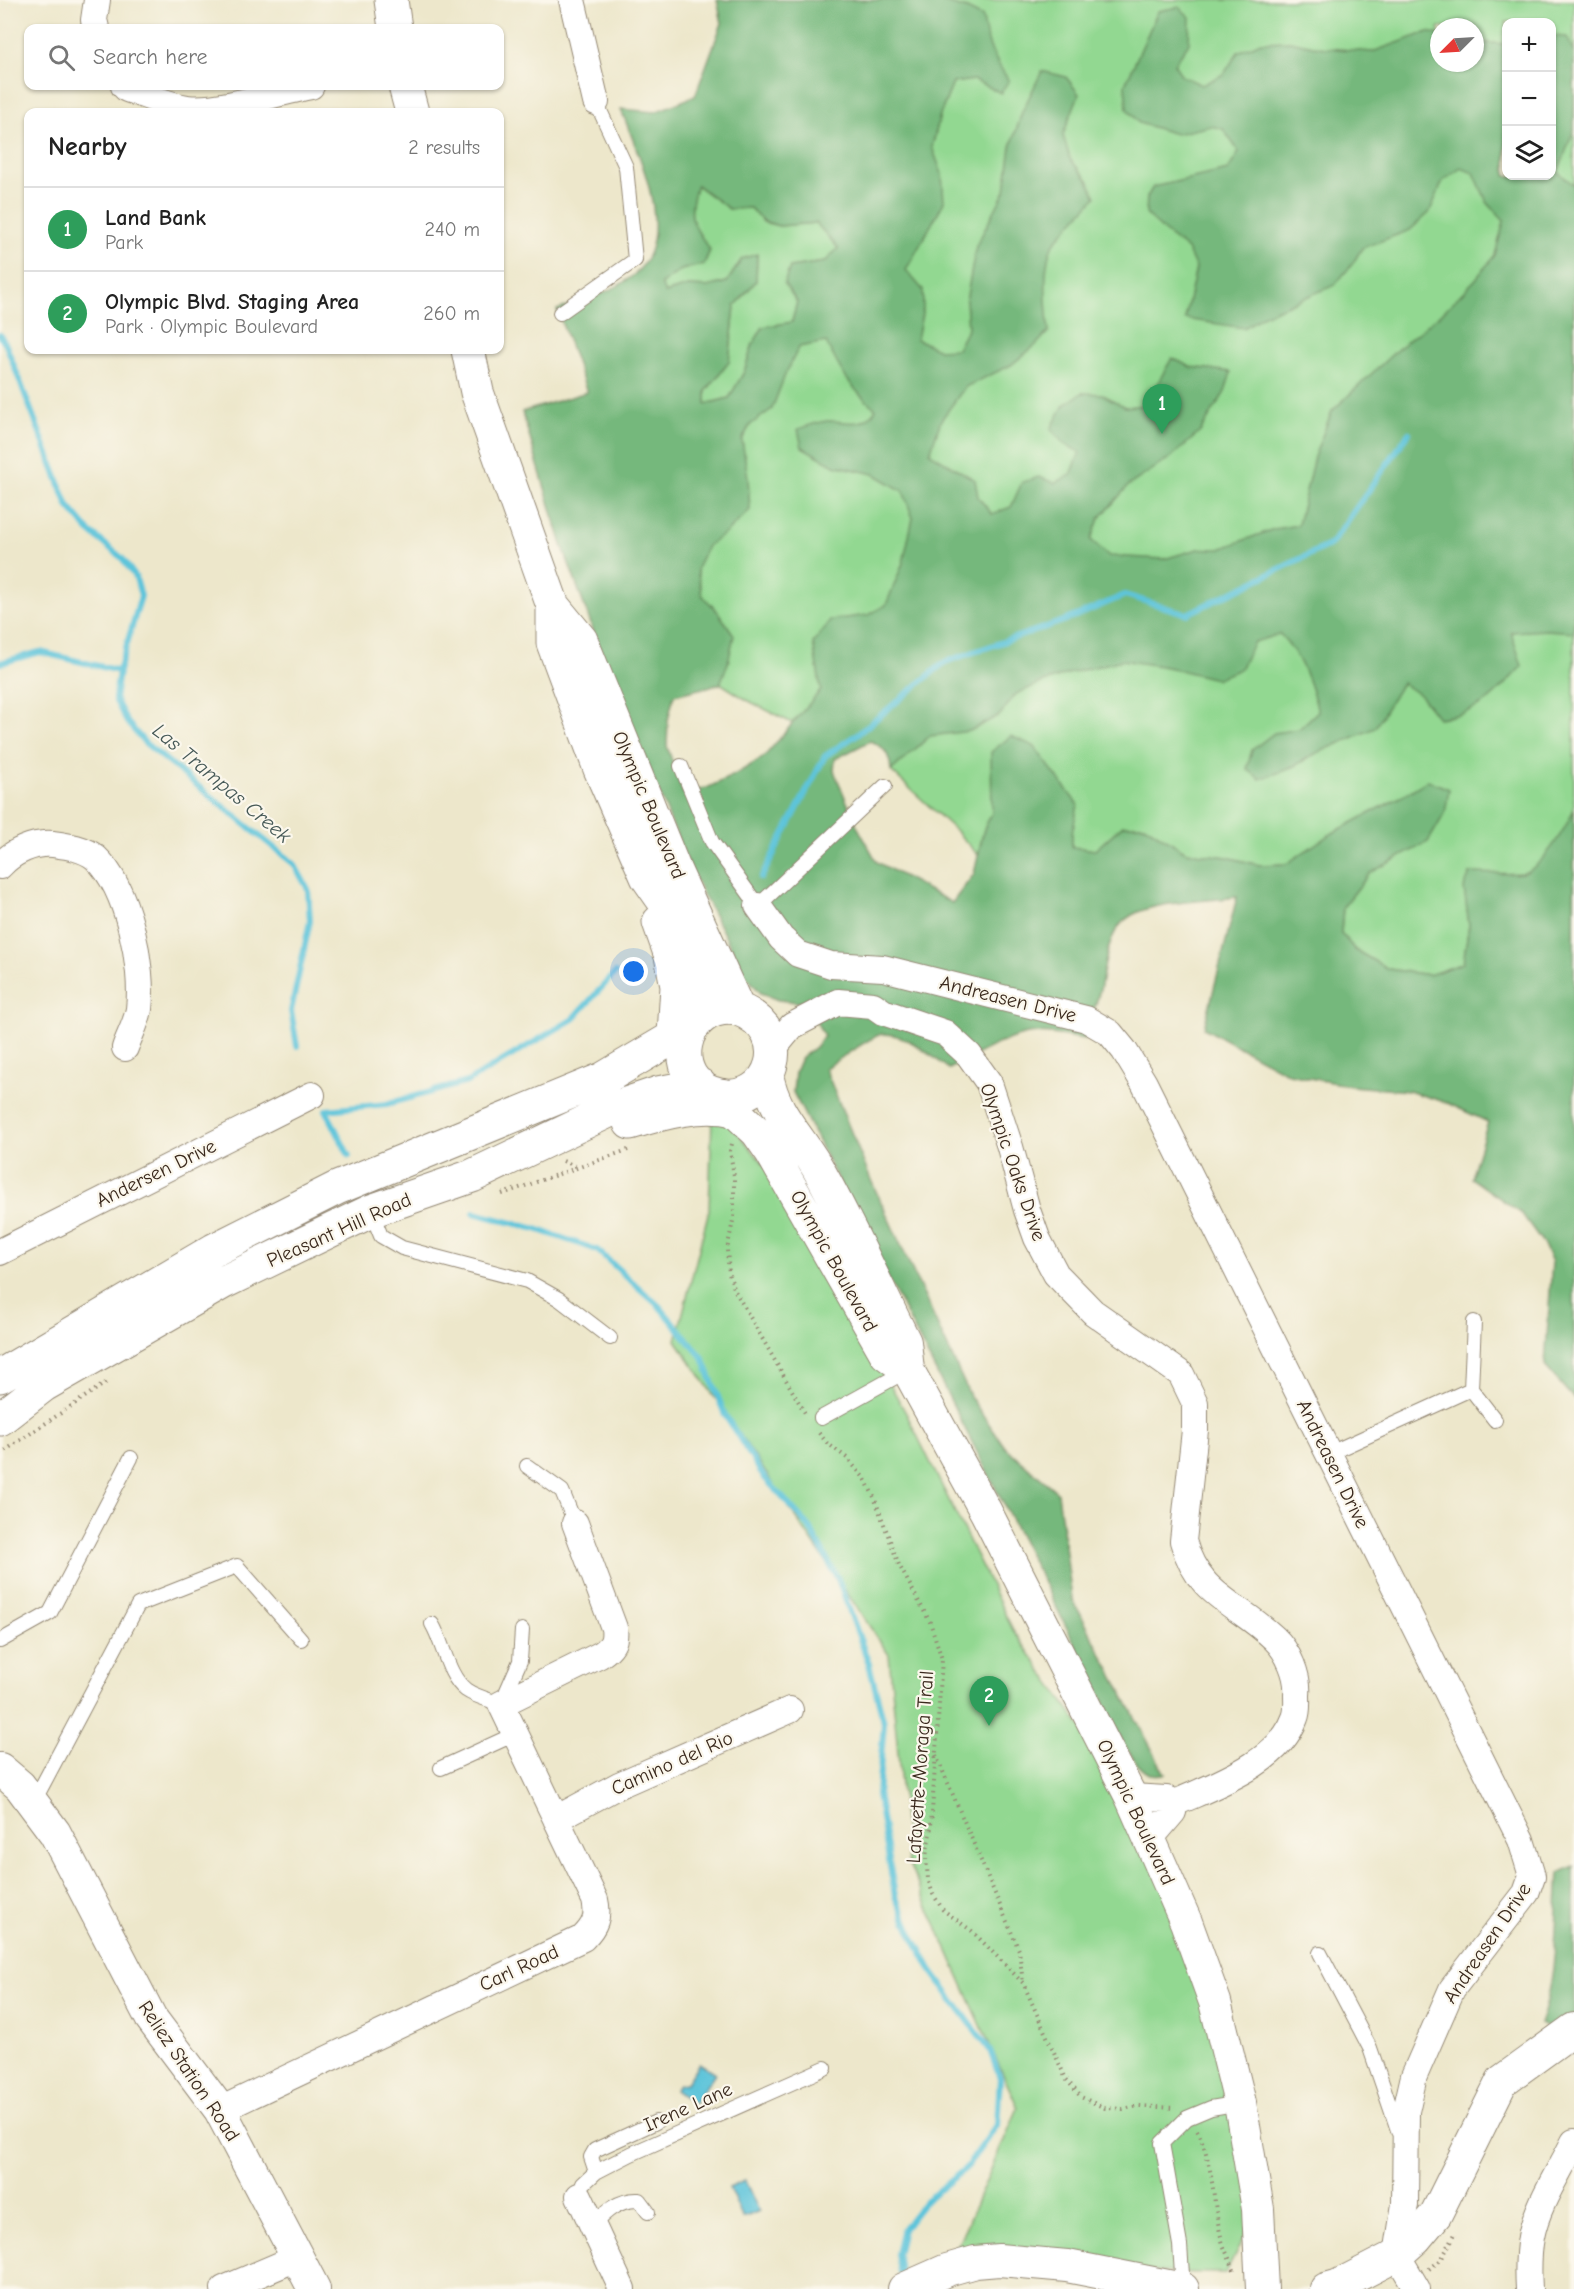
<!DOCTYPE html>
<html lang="en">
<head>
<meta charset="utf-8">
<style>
  :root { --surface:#fff; --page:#f6f6f6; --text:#222; --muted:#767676; --line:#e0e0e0; --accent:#b5179e }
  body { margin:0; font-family:"Comic Neue",sans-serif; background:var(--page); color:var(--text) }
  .controls { position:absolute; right:18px; top:18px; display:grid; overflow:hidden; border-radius:12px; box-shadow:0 2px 4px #0004 }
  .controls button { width:54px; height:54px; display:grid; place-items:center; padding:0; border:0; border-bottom:2px solid var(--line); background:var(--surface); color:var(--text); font:30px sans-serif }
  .compass { position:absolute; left:1430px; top:18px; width:54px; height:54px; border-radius:50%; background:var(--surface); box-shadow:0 2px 4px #0004; rotate:246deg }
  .you { position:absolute; left:634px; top:972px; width:21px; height:21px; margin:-15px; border:4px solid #fff; border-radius:50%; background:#1a73e8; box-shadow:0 0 0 9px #1a73e833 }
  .badge { display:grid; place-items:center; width:39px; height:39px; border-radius:50%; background:var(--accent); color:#fff; font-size:20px; font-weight:700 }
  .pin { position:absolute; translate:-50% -50px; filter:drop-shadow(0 2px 3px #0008) }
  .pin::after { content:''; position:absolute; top:32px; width:21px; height:18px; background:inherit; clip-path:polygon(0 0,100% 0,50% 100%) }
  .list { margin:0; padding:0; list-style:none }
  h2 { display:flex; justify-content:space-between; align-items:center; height:78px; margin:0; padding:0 24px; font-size:26px }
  h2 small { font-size:20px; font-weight:400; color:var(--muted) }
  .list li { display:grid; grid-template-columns:39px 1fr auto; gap:18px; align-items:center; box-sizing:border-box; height:84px; padding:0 24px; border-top:2px solid var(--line) }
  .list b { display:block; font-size:22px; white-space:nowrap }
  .list p { margin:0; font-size:20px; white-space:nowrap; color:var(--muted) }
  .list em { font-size:20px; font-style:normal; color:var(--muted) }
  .icon { flex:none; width:33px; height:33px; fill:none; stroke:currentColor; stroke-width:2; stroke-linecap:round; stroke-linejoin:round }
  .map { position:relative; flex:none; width:1574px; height:2289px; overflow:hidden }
  .search { position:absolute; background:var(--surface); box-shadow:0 2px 4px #0004; left:24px; top:24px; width:480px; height:66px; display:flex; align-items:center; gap:15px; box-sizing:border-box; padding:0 21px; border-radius:12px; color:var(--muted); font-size:22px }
  .panel { position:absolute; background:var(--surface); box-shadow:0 2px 4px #0004; left:24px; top:108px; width:480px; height:246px; border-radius:12px }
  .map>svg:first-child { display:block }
  .green { fill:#92d891; stroke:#668158; stroke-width:1.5; fill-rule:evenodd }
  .forest { fill:#75b87b; stroke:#58714c; stroke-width:1.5; fill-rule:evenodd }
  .water { fill:#5dc4da; stroke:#4c777c; stroke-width:1.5 }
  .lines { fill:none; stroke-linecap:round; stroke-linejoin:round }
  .stream { stroke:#5dc4da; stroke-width:6 }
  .service-casing { stroke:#948874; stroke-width:16 }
  .minor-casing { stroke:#948874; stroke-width:28 }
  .tertiary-casing { stroke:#948874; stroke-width:34 }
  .secondary-casing { stroke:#948874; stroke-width:35 }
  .path { stroke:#948874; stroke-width:4; stroke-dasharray:1.5 4.5; stroke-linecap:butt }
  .service { stroke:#fff; stroke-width:14 }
  .minor { stroke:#fff; stroke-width:26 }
  .tertiary { stroke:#fff; stroke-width:32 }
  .secondary { stroke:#fff; stroke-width:33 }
  .labels { text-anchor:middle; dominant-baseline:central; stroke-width:4.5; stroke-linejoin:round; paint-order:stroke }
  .street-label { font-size:20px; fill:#3b2a1e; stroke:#fbf7ec }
  .water-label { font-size:21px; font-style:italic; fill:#455856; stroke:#fbf7ec }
</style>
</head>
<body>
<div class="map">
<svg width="1574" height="2289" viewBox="0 0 1574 2289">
  <rect width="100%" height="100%" fill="#fbf7ec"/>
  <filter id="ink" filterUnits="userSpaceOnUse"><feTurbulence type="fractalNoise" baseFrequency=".0167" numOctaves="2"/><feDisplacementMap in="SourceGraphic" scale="12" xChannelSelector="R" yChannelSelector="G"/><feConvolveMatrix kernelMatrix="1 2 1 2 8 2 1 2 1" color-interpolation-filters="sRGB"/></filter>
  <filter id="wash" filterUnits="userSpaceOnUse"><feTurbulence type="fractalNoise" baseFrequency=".008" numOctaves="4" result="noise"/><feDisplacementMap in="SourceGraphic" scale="24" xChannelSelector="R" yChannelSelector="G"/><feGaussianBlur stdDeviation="1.35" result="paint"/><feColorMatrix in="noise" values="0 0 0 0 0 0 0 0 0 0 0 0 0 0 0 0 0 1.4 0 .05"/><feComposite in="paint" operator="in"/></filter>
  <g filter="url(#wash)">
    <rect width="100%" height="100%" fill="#ede7cb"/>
    <path class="green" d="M 942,0 L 1574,0 L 1574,942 L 1467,910 L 1469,925 L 1463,964 L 1429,975 L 1388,969 L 1355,950 L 1341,933 L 1343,907 L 1365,879 L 1286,864 L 1259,865 L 1227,857 L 1186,852 L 1144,825 L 1123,825 L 1095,850 L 1072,847 L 1072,833 L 1077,805 L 992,765 L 992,813 L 984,829 L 978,855 L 955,830 L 891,771 L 920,743 L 805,709 L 792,723 L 747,700 L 720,683 L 707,679 L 693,546 L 743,448 L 742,440 L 808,322 L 934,140 L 940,115 L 953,83 L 967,9 L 942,2 ZM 1506,22 L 1552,22 L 1552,176 L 1506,176 ZM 1439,27 L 1475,27 L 1475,63 L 1439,63 Z
      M 696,185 L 729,209 L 750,208 L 763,222 L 779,226 L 816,223 L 839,248 L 825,262 L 790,267 L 797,302 L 792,322 L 753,344 L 744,372 L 729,398 L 706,404 L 706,391 L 729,362 L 735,306 L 756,281 L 757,255 L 742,259 L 727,282 L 707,287 L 688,286 L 664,293 L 661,284 L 681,270 L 704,264 L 710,250 C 692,223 686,217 696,185 Z
      M 712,1116 L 726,1119 L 778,1181 L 907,1415 L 1013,1630 L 1131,1797 L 1186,1922 L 1258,2209 L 1226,2273 L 947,2270 L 1018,2108 L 908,1862 L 889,1655 L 676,1340 L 709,1210 Z"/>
    <path class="forest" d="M 717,0 L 942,0 L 942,2 L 967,9 L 983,17 C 986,44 994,58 1009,81 L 1001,93 L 974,80 L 953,83 L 940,115 L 932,147 L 942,174 L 944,202 L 906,270 L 923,290 L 923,309 L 917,339 L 939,350 L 957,349 L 968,328 L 966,301 L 976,246 L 1005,191 L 1011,147 L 1022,112 L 1042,71 L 1066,77 L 1079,94 L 1063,135 L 1070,159 L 1088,180 L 1096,197 C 1086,208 1057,237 1052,247 C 1042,268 1046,308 1049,331 L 1036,345 L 1011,365 L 965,387 L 941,420 L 930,453 L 975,480 L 978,497 L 992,514 L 1011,507 L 1022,482 L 1039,477 L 1055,483 L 1071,475 L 1080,452 L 1064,444 L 1051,429 L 1064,405 L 1082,393 L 1102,394 L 1125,407 L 1145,405 L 1172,358 L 1191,367 L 1231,372 L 1225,392 L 1200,432 L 1170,458 L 1129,485 L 1099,519 L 1091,540 L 1109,556 L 1164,559 L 1198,549 L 1220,549 L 1274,529 L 1298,525 L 1314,457 L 1332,411 L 1400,347 L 1443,312 L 1475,280 L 1495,255 L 1504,221 L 1487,202 L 1474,173 L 1461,168 L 1443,181 L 1429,213 L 1410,230 L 1362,248 L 1353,263 L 1335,285 L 1264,315 L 1244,328 L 1185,319 L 1196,268 L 1187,249 L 1166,233 L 1146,214 L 1147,197 L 1153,187 L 1228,170 L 1239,152 L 1223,129 L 1211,126 L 1176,134 L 1139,123 L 1127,109 L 1125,85 L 1158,11 L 1179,7 L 1190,17 L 1189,43 L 1174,64 L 1182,76 L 1202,85 L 1224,74 L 1238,52 L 1261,42 L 1290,41 L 1318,47 L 1372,52 L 1428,32 L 1439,35 L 1439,63 L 1475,63 L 1475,42 L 1506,44 L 1506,176 L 1552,176 L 1552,36 L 1567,37 L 1574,52 L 1574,129 L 1558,172 L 1574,185 L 1574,632 L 1547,630 L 1511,632 L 1522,666 C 1494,696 1481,714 1438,718 L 1421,696 L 1402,683 L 1375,728 L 1315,754 L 1289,769 L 1260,779 L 1247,769 L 1252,750 L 1274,733 L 1299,729 L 1318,711 C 1310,682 1301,656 1280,634 L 1254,642 L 1240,669 L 1216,679 L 1167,667 L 1122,660 L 1071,673 L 1041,683 L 1016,694 L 1000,715 L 970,731 L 930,736 L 891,771 C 890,755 885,747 870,741 L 835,759 L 834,771 L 857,826 L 877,862 L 952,903 L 974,874 L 984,829 L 992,813 L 991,752 L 1011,736 L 1034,746 L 1078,805 L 1072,833 L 1072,847 L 1095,850 L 1123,825 L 1144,825 L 1186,852 L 1227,857 L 1259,865 L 1286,864 L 1329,835 L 1404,795 L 1428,780 L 1449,789 L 1445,813 L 1428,842 L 1370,873 L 1343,907 L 1341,933 L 1355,950 L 1388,969 L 1429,975 L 1463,963 L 1469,925 L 1464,888 L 1470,873 C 1480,873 1520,875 1526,872 C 1544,864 1567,826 1574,809 L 1574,1399 L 1545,1366 L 1552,1262 L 1543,1243 L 1522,1214 L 1471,1178 L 1488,1122 L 1445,1102 L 1408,1091 L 1351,1086 L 1289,1074 L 1204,1028 L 1237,897 C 1208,901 1157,901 1132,915 C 1107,929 1106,961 1101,985 C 1097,1003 1090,1021 1085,1039 C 1067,1037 1046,1031 1028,1034 C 1001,1039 973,1057 949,1069 C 930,1055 907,1033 882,1034 C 873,1035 836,1062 825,1068 L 870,1178 L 971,1398 L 1005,1447 L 1058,1493 L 1072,1598 L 1165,1774 C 1160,1774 1155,1775 1150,1774 C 1127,1764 1106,1704 1094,1681 L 793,1092 L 795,1072 L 801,1058 L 815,1047 L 824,1036 L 806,1003 L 778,1000 L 761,993 L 746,976 L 692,873 L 599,646 L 562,545 L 522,412 L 587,392 L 557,310 C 583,300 615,292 636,273 C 678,233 637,153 621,109 L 655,112 L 695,96 L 722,23 ZM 697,185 L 729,209 L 750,208 L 763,221 L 779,226 L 816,223 L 838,248 L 825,262 L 790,267 L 784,283 L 797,302 L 792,322 L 763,327 L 753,344 L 744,372 L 729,398 L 706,404 L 706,391 L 729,362 L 735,306 L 756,281 L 757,254 L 742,259 L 727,282 L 707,287 L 688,286 L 665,293 L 661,284 L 681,270 L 704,264 L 710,250 C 692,223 686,217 697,185 ZM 826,342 C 841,372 850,388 876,409 C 863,430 846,420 827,421 C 818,422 807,426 798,429 L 802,447 L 834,465 L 874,474 L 903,491 L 913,518 L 903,563 L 886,605 L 868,615 L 831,620 L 813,643 L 821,690 L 764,757 L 736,774 L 707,788 L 683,793 L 667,746 L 668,720 L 674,695 L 720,684 L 728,663 L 734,635 L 718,612 L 702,595 L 697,569 L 707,546 L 727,532 L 750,510 L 748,478 L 742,440 L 750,425 L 772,409 L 785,375 L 799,347 Z
      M 1574,1866 L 1574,2019 L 1551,2030 L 1540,2024 C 1558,1977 1555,1924 1559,1873 Z"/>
    <path class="water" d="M 699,2063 L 715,2073 L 694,2104 L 675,2090 L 679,2084 L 686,2083 Z
      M 745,2181 L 759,2211 L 743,2218 L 729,2188 Z"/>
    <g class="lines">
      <path class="stream" d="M 0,335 L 6,345 L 68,506 L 89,531 L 122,558 L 136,578 L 141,596 L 119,671 L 115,699 L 127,722 L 145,743 L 294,864 L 308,889 L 310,921 L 291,1011 L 297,1046
        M 0,663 L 40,652 L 119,671
        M 761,878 L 825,756 L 859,733 L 945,662 L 1069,619 L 1125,595 L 1187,614 L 1331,544 L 1409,433
        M 349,1156 L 326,1110 L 387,1104 L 467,1082 L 573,1019 L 615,973
        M 474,1213 L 536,1229 L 597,1250 L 659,1306 L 703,1358 L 725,1415 L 764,1477 L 808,1525 L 838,1579 L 869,1664 L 884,1723 L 878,1794 L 895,1896 L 913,1936 L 933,1973 L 990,2050 L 1000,2078 L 997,2125 L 966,2168 L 925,2201 L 903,2229 L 897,2254 L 900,2272"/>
    </g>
  </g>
  <g filter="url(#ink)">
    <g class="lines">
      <defs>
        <path id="service" d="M 560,313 L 635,260 L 626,167 L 596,102
          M 681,766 L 712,842 L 758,906 L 885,786
          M 371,1211 L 381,1236 L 402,1248 L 527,1281 L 559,1299 L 610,1338
          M 1474,1322 L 1471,1389 L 1495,1420
          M 821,1418 L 908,1370
          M 1328,1454 L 1471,1389
          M 527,1466 L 562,1491 L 575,1523
          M 432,1624 C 444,1644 447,1675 466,1690 C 476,1697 490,1700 501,1704 L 520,1661 L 522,1630
          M 0,1641 L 50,1613 L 131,1458
          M 441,1768 L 515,1734
          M 33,1803 L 138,1605 L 237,1566 L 301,1639
          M 1320,1953 L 1370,2048 L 1399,2133
          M 596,2172 L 591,2157 L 595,2150 L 656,2122
          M 579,2196 L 583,2184 L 596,2172 L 631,2154 L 825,2068
          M 593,2225 C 605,2212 619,2199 639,2200 L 648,2212
          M 1183,2289 L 1180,2245 L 1162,2143 L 1187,2118 L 1211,2108 L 1240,2103"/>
        <path id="minor" d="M 572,0 L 596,102
          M 96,28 L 94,20 L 97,0
          M 124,86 L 127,89 C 147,96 167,105 188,108 C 217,112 280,92 311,86
          M 0,866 C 12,852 34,842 53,844 C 68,846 84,848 96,858 C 128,888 144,967 139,1009 C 137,1022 129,1036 125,1048
          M 758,906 L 781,938 L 798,954 L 831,965 L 883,968 L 1086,1019 L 1110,1033 L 1124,1050 L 1144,1083 L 1521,1840 L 1532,1876 L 1526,1893 L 1452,1989 L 1414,2076 L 1406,2111 L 1405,2204 L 1397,2255 L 1417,2289
          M 773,1049 L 792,1026 L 838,1002 L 873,1005 L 883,1012 L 945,1033 L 969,1055 L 989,1083 L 1010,1147 L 1027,1210 L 1037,1238 L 1056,1274 L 1093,1312 L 1181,1374 L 1195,1403 L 1195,1430 L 1183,1541 C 1198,1596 1236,1602 1274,1638 C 1288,1651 1299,1676 1297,1695 C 1297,1702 1298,1711 1295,1718 C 1279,1763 1215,1785 1175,1803 L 1173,1812 L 1150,1839
          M 0,1252 L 312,1095
          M 1131,1797 L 1166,1799 L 1175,1803
          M 556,1819 L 619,1785 L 790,1710
          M 220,2110 L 583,1938 C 595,1926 599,1917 595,1900 L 501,1704 L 600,1655 C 611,1648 616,1642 614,1628 L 575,1523
          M 579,2196 L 622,2289
          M 224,2289 L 299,2257
          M 1529,2289 C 1528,2272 1528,2254 1531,2237 C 1537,2204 1560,2171 1574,2142"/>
        <path id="tertiary" d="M 767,1074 C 774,1116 802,1138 821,1174 C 851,1228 877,1286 905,1342 L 908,1370 L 986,1512 L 1131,1797 L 1186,1922 L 1215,2002 L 1240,2103 L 1258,2209 L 1262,2289
          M 717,1095 L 757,1132 L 771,1152 L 886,1354 L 908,1370
          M 0,1769 L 20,1786 L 55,1833 L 151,2018 L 220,2110 L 314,2289
          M 904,2289 L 947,2270 L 975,2262 L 999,2260 L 1067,2266 L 1183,2289
          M 1326,2289 L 1337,2286 L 1397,2255 L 1416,2238 L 1436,2214 L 1502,2081 L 1574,2029"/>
        <path id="secondary" d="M 391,0 L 395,28
          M 405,86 L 412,112
          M 468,350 L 477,392 L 553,606 L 581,640 L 675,871 L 738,1009 C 798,1032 772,1106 719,1095 C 664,1083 679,1000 738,1009
          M 553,606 L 553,643 L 600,769 L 647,877 L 675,917 L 690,942 L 696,960 L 700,1018
          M 659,922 L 671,956 L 677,986 L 674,1035
          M 630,1123 C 662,1113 702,1102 734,1110
          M 0,1376 L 214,1250 L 337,1188 L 603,1079 L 694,1025
          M 0,1419 L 44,1385 L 222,1283 L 371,1211 L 472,1176 L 617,1107 L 658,1093 L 700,1085"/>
      </defs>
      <use href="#service" class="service-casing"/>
      <use href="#minor" class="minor-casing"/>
      <use href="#tertiary" class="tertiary-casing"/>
      <use href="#secondary" class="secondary-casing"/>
      <path class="path" d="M 732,1144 L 730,1151 L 734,1176 L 734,1216 L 727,1250 L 729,1274 L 735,1291 L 805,1413
        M 563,1161 L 578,1167
        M 502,1194 L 628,1150
        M 819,1433 L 827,1443 L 847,1458 L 865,1479 L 874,1497 L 899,1565 L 930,1622 L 942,1659 L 931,1827 L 926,1857 L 928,1879 L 933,1894 L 943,1910 L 972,1931 L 1023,1983 L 1066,2079 L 1081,2097 L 1105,2108 L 1123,2109 L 1139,2106 L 1175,2108
        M 0,1454 L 107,1382
        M 936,1755 L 1019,1950 L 1023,1983
        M 1197,2130 C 1215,2165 1212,2207 1223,2244 C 1226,2253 1231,2261 1234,2270
        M 1429,2269 L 1441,2260 L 1456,2232"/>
      <use href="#service" class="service"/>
      <use href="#minor" class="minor"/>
      <use href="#tertiary" class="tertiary"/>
      <use href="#secondary" class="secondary"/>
    </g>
  </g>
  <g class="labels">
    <g class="street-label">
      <text transform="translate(649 805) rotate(67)">Olympic Boulevard</text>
      <text transform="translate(1008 999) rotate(14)">Andreasen Drive</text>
      <text transform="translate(1013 1162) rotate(71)">Olympic Oaks Drive</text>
      <text transform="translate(156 1173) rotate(-26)">Andersen Drive</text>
      <text transform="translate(339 1230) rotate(-24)">Pleasant Hill Road</text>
      <text transform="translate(834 1261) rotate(61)">Olympic Boulevard</text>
      <text transform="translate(1333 1464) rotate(64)">Andreasen Drive</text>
      <text transform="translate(672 1763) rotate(-24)">Camino del Rio</text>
      <text transform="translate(920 1767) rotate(-86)">Lafayette-Moraga Trail</text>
      <text transform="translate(1136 1812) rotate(65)">Olympic Boulevard</text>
      <text transform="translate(1487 1943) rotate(-56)">Andreasen Drive</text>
      <text transform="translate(519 1968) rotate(-25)">Carl Road</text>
      <text transform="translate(189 2071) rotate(56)">Reliez Station Road</text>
      <text transform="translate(688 2107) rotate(-24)">Irene Lane</text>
    </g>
    <g class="water-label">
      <text transform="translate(222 783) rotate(40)">Las Trampas Creek</text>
    </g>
  </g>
</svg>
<div class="controls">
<button>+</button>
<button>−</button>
<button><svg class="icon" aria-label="layers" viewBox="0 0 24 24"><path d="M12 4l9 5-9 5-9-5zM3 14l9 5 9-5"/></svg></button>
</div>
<svg class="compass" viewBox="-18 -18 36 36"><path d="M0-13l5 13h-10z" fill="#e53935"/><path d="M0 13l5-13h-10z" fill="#767676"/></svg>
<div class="you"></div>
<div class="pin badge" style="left:1162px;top:434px;background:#2e9e5b">1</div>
<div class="pin badge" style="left:989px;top:1726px;background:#2e9e5b">2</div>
<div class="search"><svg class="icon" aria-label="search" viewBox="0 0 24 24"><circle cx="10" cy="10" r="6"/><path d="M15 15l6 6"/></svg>Search here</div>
<section class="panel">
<h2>Nearby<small>2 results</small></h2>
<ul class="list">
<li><span class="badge" style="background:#2e9e5b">1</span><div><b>Land Bank</b><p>Park</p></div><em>240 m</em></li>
<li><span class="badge" style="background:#2e9e5b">2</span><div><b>Olympic Blvd. Staging Area</b><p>Park · Olympic Boulevard</p></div><em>260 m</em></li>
</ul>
</section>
</div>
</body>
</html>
